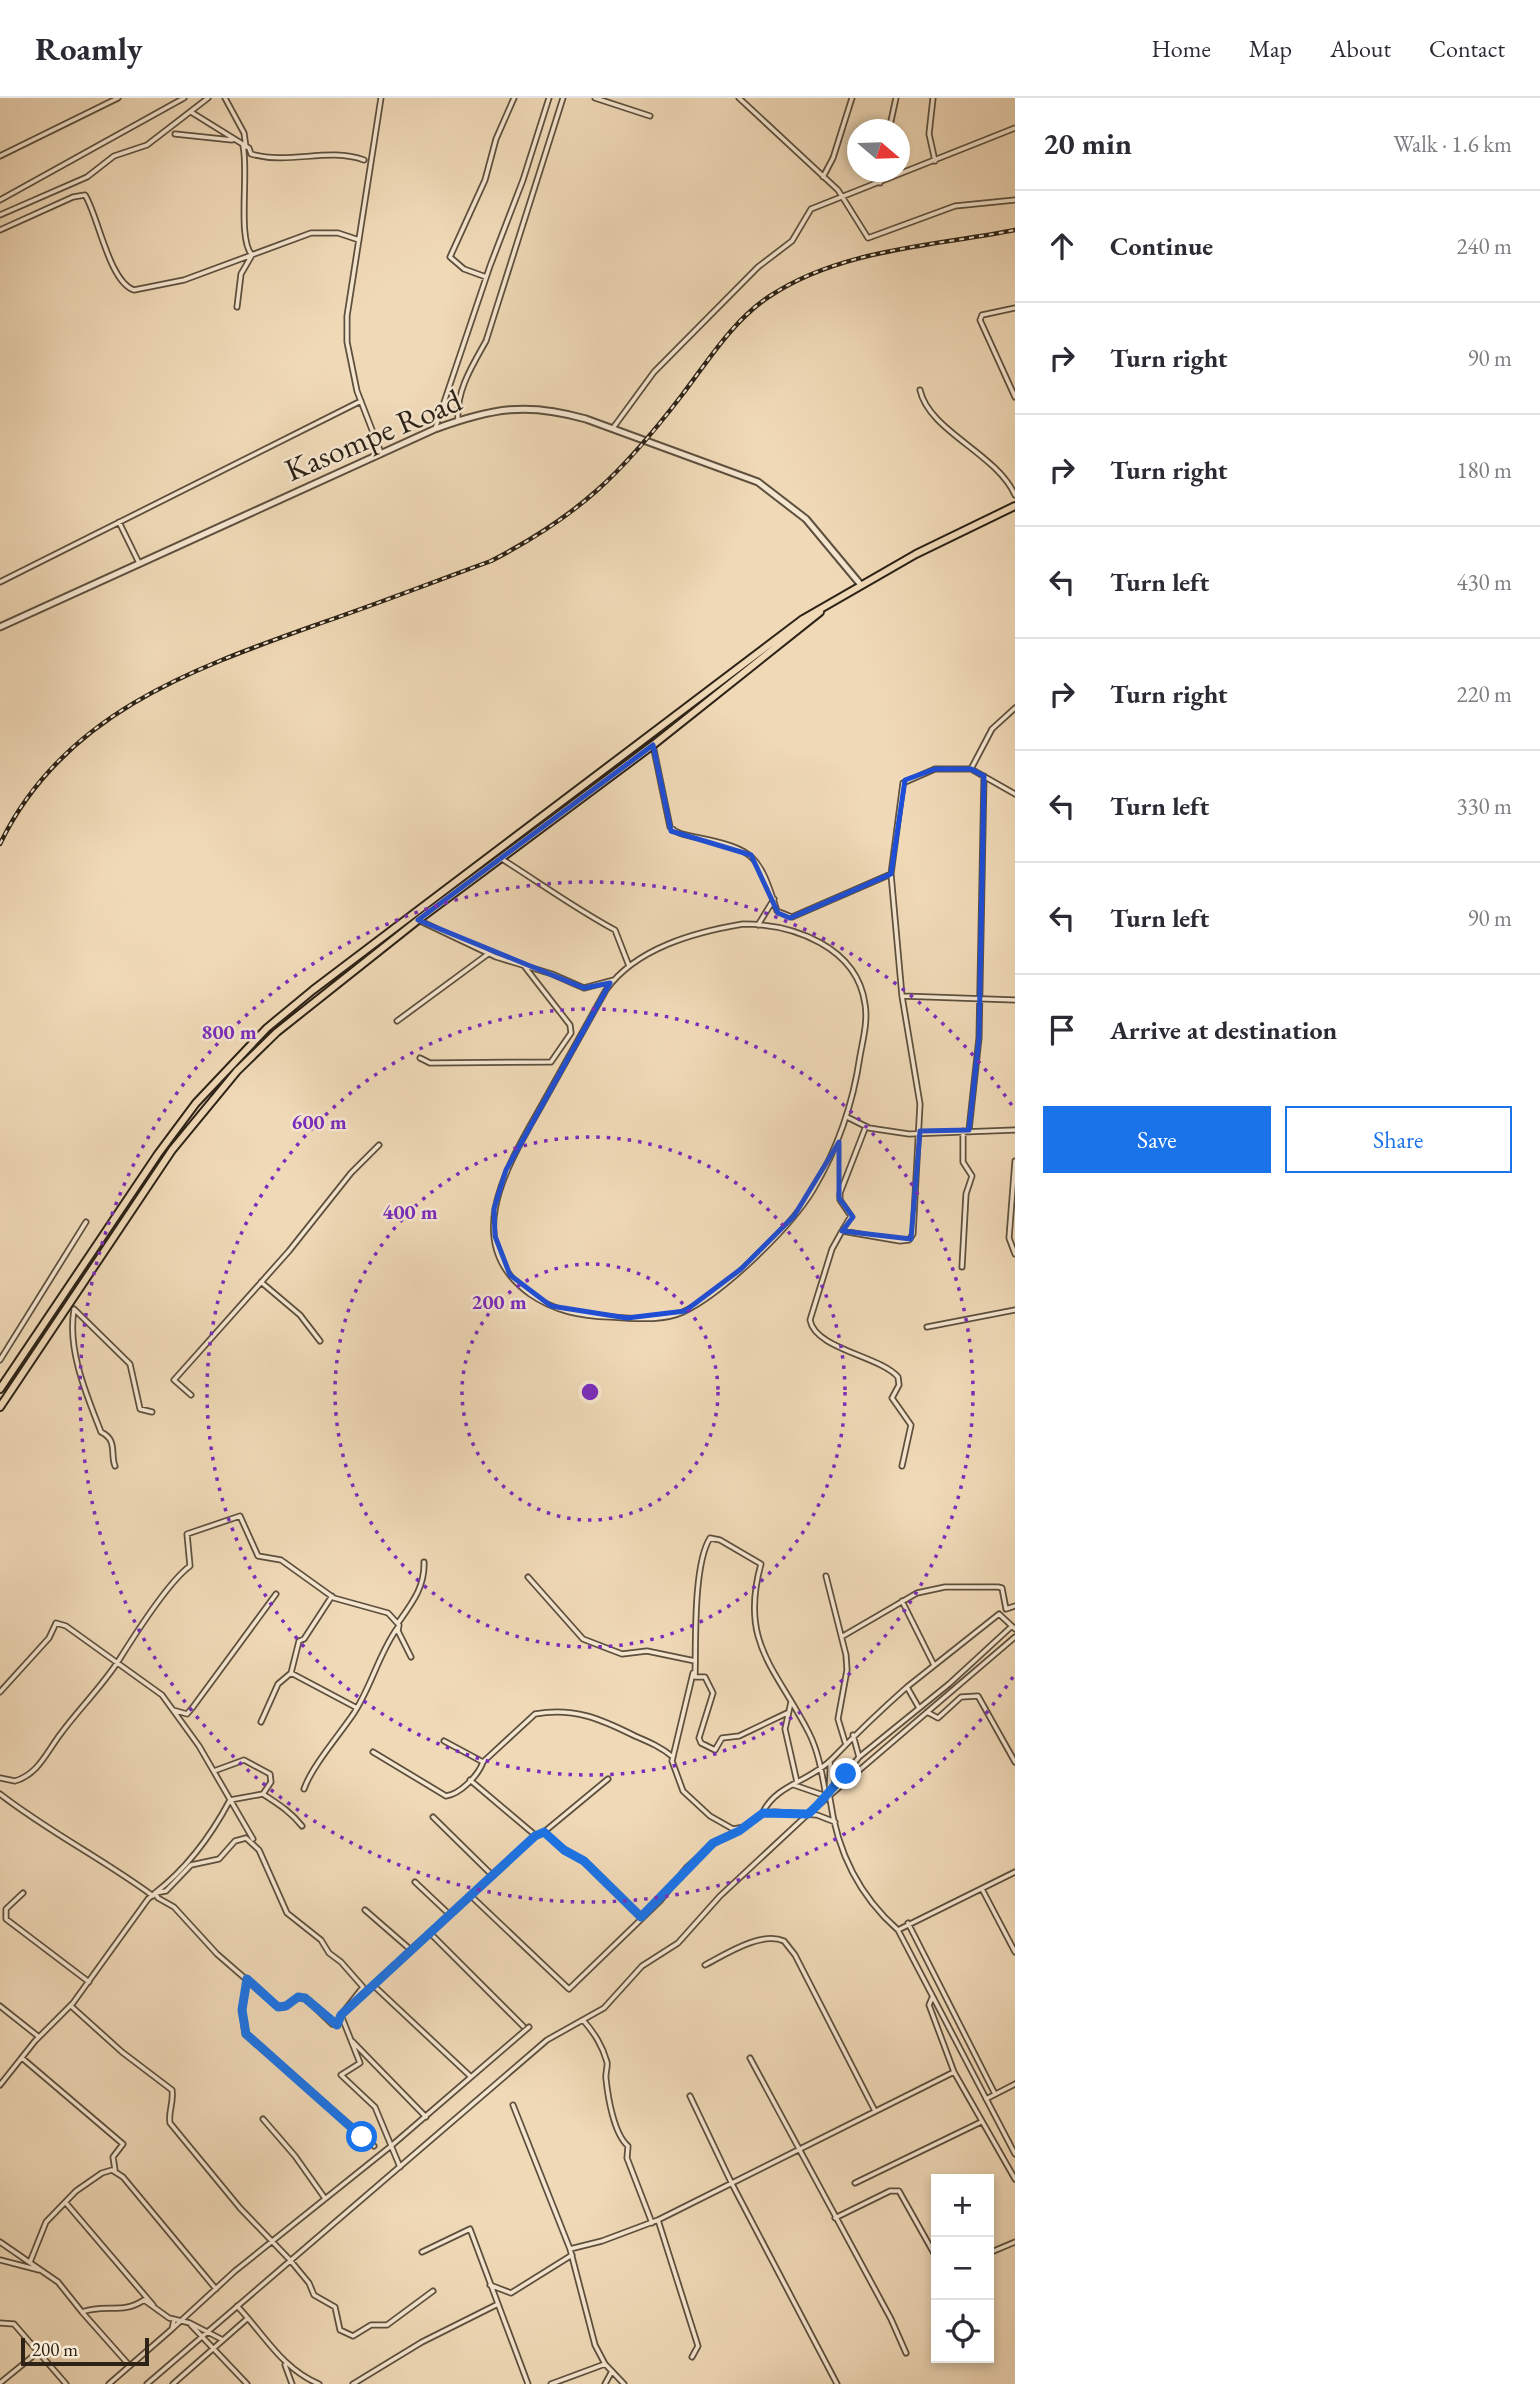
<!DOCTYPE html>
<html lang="en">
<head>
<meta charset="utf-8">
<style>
  :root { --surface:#fff; --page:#f7f7f7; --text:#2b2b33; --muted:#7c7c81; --line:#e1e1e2; --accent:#1a73e8 }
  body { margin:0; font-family:"EB Garamond",serif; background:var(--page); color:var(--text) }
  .controls { position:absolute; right:21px; bottom:21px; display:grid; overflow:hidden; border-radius:0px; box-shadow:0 4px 10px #0003 }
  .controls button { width:63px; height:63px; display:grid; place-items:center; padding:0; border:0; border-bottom:2px solid var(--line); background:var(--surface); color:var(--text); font:35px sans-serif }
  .compass { position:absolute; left:847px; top:21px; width:63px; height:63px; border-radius:50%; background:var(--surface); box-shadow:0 4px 10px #0003; rotate:109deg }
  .scale { position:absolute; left:21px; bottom:18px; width:128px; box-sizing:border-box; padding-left:7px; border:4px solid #2c2216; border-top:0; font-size:19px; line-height:24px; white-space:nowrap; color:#2c2216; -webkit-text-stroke:5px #f5e6d0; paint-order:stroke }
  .stop { position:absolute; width:21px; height:21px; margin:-16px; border:5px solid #1a73e8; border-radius:50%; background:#fff }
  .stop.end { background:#1a73e8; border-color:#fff; box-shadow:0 2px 7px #0008 }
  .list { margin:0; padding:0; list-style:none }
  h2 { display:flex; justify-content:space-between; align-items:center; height:91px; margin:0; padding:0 28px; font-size:30px }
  h2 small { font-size:23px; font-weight:400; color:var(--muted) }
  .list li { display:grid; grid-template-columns:46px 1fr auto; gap:21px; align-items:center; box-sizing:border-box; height:112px; padding:0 28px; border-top:2px solid var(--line) }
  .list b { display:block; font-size:26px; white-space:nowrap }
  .list em { font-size:23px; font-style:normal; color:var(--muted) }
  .actions { display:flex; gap:14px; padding:21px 28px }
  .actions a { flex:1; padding:16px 0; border:2px solid var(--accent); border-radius:0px; text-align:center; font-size:24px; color:var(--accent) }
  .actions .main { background:var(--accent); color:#fff }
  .icon { flex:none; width:38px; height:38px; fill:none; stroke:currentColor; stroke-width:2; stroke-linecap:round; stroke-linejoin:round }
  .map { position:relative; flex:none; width:1015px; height:2286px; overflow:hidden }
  header { display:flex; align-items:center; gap:42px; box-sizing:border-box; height:98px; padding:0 35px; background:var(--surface); border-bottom:2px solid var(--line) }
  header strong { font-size:33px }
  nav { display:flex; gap:38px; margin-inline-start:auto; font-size:24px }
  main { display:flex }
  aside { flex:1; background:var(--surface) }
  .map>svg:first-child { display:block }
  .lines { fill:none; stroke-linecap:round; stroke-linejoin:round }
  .minor-casing { stroke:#5d503e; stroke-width:7 }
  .tertiary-casing { stroke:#5d503e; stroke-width:9 }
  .trunk-casing { stroke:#2c2216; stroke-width:10 }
  .minor { stroke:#f5e6d0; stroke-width:3.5 }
  .tertiary { stroke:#f5e6d0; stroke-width:5 }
  .trunk { stroke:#f0d9b7; stroke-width:6 }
  .rail-casing { stroke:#2c2216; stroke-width:4.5 }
  .rail { stroke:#f5e6d0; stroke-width:2; stroke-dasharray:5; stroke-linecap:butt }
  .route { stroke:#1a73e8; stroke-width:9 }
  .marked { fill:none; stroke:#1d4ed8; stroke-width:5; stroke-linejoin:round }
  .ring { fill:none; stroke:#7b2cbf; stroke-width:3.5; stroke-dasharray:3.5 7 }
  .labels { text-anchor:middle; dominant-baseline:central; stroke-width:5; stroke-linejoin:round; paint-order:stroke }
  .street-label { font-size:32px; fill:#2c2216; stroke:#f5e6d0 }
  .centre { fill:#7b2cbf; stroke:#f5e6d0; stroke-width:3.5 }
  .ring-label { font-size:21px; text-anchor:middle; font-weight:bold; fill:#7b2cbf; stroke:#f5e6d0; stroke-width:5; stroke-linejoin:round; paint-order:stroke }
</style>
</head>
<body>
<header>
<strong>Roamly</strong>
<nav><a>Home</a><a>Map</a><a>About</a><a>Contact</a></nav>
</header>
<main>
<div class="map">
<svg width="1015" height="2286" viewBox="0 0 1015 2286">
  <rect width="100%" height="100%" fill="#f0d9b7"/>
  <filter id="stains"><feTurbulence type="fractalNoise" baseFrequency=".00286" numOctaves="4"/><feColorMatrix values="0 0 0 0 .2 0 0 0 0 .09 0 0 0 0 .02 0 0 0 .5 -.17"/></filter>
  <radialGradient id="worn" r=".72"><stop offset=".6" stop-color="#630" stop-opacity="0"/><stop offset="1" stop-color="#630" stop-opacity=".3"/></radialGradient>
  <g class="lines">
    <defs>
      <path id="minor" d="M 225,0 L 244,35 L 246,49
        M 595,0 L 650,18
        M 739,0 L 838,92 L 868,140 L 955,108 L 1015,102
        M 933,0 L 929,36 L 935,63
        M 191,14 L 249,50 L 251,56 C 290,67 328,49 364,62
        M 889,32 L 896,0
        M 175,36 L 232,42
        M 0,58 L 118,0
        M 823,79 L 833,60 L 852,0
        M 880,85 L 880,74
        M 0,102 L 184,0
        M 0,117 L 87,79 L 114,58 L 147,47 L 208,0
        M 0,132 L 73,99 L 85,97 C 98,117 109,184 134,192 L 184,182 L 311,135 L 338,135 L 359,142
        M 486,179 L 464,171 L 450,159 L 485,82 L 496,41 L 514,0
        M 237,209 L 241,176 L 252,157 C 237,141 249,73 243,48
        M 1015,210 L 982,217 L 980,222 L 1015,299
        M 920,292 C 929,333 996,355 1015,397
        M 458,322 C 456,293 472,268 486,243 L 563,0
        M 613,330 L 654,274 L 758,169 L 792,143 L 811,111 L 1015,30
        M 435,331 L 490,168 L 523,82 L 549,0
        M 381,355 L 357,293 L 347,244 L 347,218 L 381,0
        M 119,424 L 139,465
        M 0,484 L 361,303
        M 653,647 L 670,729 C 677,736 686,737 695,739 C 754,751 759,756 777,813 L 792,819 L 891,776
        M 971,671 L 992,631 L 1015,610
        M 502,761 C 540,785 576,811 615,832 L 629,868
        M 418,822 L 496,859 L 552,876 L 584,890 L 614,882
        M 743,826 C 794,826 857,849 865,906 C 868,923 863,941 860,958 C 853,1006 838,1050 813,1092 C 790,1130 723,1195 683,1214 C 661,1224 633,1220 610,1219 C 581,1218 554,1213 530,1196 C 456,1143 512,1061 544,1003 C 565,966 585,929 606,892 C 636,850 695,834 743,826 Z
        M 758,827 L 774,801
        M 902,898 L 1015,902
        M 397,923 L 488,856
        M 420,960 L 430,965 L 551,964 L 571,935 L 570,927 L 525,869
        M 847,1019 L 869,1030 L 909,1036 L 1015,1032
        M 969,1032 L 979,940 L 984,678
        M 1015,1063 L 1009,1140 L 1015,1156
        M 842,1133 L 851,1118 L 840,1102 L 840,1095 L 866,1028
        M 962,1169 L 966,1096 L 972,1078 L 963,1064 L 963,1033
        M 261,1184 L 300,1217 L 320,1243
        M 74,1211 L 130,1266 L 140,1311 L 152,1314
        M 74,1212 C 67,1252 87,1298 101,1334 C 118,1342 110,1356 115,1368
        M 927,1229 L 1015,1212
        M 0,1262 L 86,1124
        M 191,1297 L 174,1282 L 289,1153 L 351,1075 L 379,1047
        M 902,1368 L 911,1327 L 892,1300 L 899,1287 L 898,1279 C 880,1258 815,1251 810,1222 L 832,1151 L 842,1133 L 900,1143 L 909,1142 L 913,1136 L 920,1006 L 902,898 L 891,776 L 903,685 L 935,671 L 971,671 L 1015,696
        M 826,1478 L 846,1557 L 847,1572 L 838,1621 L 845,1644
        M 528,1479 L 583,1541 L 622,1556 L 647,1553 L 695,1563
        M 332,1498 L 304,1541 L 299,1543 L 291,1575 L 357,1610
        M 902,1503 L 934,1567
        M 398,1525 C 412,1505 425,1489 424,1464
        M 843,1538 L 917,1495 L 945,1489 L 998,1489 L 1002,1490 L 1006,1511 L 1015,1508
        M 693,1575 L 672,1663 L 683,1693 L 710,1718 L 733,1731 L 744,1729 L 763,1715 L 775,1714 L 817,1717 L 835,1724
        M 907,1589 L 999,1516 L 1015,1531
        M 0,1594 L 49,1540 L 56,1525 L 66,1528 L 162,1597 L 199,1648 L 253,1741
        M 791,1604 L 785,1631 L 797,1684
        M 173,1612 L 187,1616 L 193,1609 L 276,1496
        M 927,1614 L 938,1620 L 961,1599 L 978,1598 L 1015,1664
        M 787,1615 L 739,1638 L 722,1640 L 715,1652 L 701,1645 L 699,1640 L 713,1595 L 705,1579 L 695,1579 C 696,1546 693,1467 710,1440 L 720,1442 L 761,1466 C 739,1545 776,1570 809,1635 C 819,1655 822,1676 826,1698
        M 261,1624 L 278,1586 L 291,1575
        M 853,1637 L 859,1659
        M 444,1643 L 483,1664 L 535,1616 C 574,1609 601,1621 635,1638 C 649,1644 661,1649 673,1659
        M 373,1654 L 446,1698 C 460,1696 478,1678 483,1664
        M 830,1663 C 831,1675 828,1690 830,1701 C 837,1752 858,1797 898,1832
        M 214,1673 L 244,1662 L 270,1676 L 271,1684 L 263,1696
        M 0,1680 L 15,1683 C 39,1676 47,1653 62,1634 C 80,1610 103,1587 119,1562 C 134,1538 168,1484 190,1468 L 187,1436 L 240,1418 L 258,1458 L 281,1462 L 334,1500 L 388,1515 L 399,1527 L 398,1533 L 411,1559
        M 470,1682 L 535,1737
        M 794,1687 L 826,1698
        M 832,1689 L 846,1676 L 859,1659 L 949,1586 L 1012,1528
        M 304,1691 C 312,1668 340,1636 354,1615 C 372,1587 379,1555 398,1529
        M 0,1696 C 49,1734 103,1761 153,1798
        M 763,1714 C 777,1686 811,1683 832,1661 C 856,1636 881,1612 907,1589 L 919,1610
        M 433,1719 L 492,1777
        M 302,1728 C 290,1713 278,1706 263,1696 L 230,1702 C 212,1736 186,1771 155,1795 L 158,1800 L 174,1809 L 217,1856 L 278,1909 L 286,1908 L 298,1899 L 305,1900 L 332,1926 L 336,1927 L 341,1920
        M 544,1734 L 564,1752 L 584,1763 L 641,1819
        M 1015,1774 L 898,1832 L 1015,2056
        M 415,1784 L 450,1817
        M 982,1791 L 1015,1854
        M 23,1795 L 6,1811 L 6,1821 L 89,1884
        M 471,1798 L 569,1891 L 660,1803 L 687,1769 L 713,1746 L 744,1729
        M 365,1812 L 411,1852
        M 908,1825 L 995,1996
        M 430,1835 L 523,1928
        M 705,1867 C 726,1856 761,1833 784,1843 L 795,1857 L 875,2013
        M 247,1881 L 242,1912 L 245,1936 L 374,2048
        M 373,1887 L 469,1977
        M 932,1900 L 929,1907 L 954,1974 L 1015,2081
        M 352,1906 L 535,1738 L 544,1734 L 608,1681
        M 0,1908 L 39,1939
        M 71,1908 L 122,1954 L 172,1992 C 174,2005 168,2013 170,2025 L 240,2110 L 290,2162 L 309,2185 L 314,2197 L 335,2209 L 340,2232 L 353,2238 L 371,2227 L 387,2227 L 433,2193
        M 583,1922 C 595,1936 602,1947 607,1964 C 608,1969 605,1976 606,1981 C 608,2000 614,2036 628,2048 L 627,2060 L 652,2125
        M 352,1943 L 426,2019
        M 22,1960 L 123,2046 L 113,2059 L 115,2072
        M 750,1960 L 891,2221 L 906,2255
        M 0,1987 L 35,1943 L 73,1905 L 148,1801 L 155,1795 L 166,1793 L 191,1767 L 219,1761 L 235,1743 L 246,1740 L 259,1752 L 287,1815 L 321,1842 L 329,1855 L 341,1864 L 363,1889 L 341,1917 L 360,1965 L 341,1977 L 375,2009 L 400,2069
        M 690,1998 L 732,2086 L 837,2286
        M 986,2001 L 1015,1986
        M 513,2007 L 570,2151 L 595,2247 L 605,2266 L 624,2286
        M 263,2021 L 295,2058 L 324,2099
        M 855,2085 L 981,2024
        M 66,2105 L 153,2207
        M 835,2120 L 890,2093 L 899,2093 L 936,2159
        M 658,2122 L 698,2248 L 692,2259
        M 0,2144 L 58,2184 L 82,2214 C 106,2205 122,2217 144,2202 L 169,2220 L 190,2225 L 223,2242
        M 570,2151 L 602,2143 L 658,2122 L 954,1974
        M 422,2154 L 470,2131 L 528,2286
        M 989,2155 L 1015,2144
        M 0,2162 L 39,2172
        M 30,2164 L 46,2124 L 76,2093 L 102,2075 L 112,2072 L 123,2079 L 216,2191
        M 490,2187 L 511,2195 L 572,2157
        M 237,2208 C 264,2236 282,2271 319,2286
        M 82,2214 L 129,2267
        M 0,2225 L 14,2226 L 66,2286
        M 191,2227 L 247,2286
        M 172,2231 L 235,2173 L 391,2048 L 529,1929
        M 285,2267 L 292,2286
        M 0,2285 L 38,2254
        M 109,2286 L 172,2231 L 174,2222
        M 147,2286 L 547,1942 L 604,1910 L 642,1868 L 678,1845 L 720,1798 L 808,1716 L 1015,1539
        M 173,2286 L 248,2220
        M 353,2286 L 422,2244 L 498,2206
        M 551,2286 L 605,2266
        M 605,2286 L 612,2273"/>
      <path id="tertiary" d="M 0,529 L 435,331 C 492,310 527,304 586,321 L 758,384 L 806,421 L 861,487"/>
      <path id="trunk" d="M 0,1291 L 158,1056 L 196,1005 L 267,930 L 313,892 L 803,521 L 916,456 L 1015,408
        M 0,1309 L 172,1052 L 237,973 L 277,934 L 418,822 L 653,647 L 820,514"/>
    </defs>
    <use href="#minor" class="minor-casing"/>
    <use href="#tertiary" class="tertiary-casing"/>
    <use href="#trunk" class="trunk-casing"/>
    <use href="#minor" class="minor"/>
    <use href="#tertiary" class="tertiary"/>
    <use href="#trunk" class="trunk"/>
    <defs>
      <path id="rail" d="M 0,746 C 64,613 198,569 327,523 C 382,504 436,483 491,463 C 580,417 622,375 682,297 C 708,263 733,222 770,198 C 841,151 934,148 1015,132"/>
    </defs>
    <use href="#rail" class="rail-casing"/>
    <use href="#rail" class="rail"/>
  </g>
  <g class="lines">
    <path class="route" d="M 362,2039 L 246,1936 L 242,1912 L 247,1881 L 278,1909 L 286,1908 L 298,1899 L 305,1900 L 337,1927 L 341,1917 L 535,1738 L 544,1734 L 564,1752 L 584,1763 L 641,1819 L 713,1745 L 739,1733 L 763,1715 L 808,1716 C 824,1703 831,1689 846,1676"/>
  </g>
  <path class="marked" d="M 653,647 L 671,733 L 751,757 L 778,815 L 790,820 L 891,776 L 905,682 L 935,671 L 971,671 L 984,678 L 979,940 L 969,1032 L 920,1033 L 911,1141 L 842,1133 L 853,1119 L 839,1100 L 839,1044 L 794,1118 L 741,1171 L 685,1213 L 627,1220 L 551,1208 L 510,1177 L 495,1138 L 494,1111 L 506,1072 L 610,885 L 584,890 L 418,822 Z"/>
  <g class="ring">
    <circle cx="590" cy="1294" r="128"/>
    <circle cx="590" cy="1294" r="255"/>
    <circle cx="590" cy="1294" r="383"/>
    <path d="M1013 1579A510 510 0 1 1 1013 1009"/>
  </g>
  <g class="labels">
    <g class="street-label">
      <text transform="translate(373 337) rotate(-23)">Kasompe Road</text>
    </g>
  </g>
  <circle cx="590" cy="1294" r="10" class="centre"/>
  <g class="ring-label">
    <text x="229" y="941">800 m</text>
    <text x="319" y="1031">600 m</text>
    <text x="410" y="1121">400 m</text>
    <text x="499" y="1211">200 m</text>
  </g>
  <rect width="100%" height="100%" filter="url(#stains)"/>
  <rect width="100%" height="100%" fill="url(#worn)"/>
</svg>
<div class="controls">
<button>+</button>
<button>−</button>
<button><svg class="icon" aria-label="locate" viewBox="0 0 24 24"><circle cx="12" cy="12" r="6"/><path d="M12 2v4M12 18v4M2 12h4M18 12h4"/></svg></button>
</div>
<svg class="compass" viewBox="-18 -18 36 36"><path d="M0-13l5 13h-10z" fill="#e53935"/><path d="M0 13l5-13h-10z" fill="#7c7c81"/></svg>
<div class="scale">200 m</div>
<div class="stop" style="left:362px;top:2039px"></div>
<div class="stop end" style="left:846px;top:1676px"></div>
</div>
<aside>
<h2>20 min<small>Walk · 1.6 km</small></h2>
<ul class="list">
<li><svg class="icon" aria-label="ahead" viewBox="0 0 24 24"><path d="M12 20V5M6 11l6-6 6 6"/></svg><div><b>Continue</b></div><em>240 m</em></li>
<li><svg class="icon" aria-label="right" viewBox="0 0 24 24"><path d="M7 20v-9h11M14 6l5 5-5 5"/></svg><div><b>Turn right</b></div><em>90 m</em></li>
<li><svg class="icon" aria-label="right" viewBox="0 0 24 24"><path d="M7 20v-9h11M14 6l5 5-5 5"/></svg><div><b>Turn right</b></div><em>180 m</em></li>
<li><svg class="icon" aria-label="left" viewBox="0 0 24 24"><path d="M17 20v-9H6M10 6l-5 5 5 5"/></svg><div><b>Turn left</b></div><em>430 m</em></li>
<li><svg class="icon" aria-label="right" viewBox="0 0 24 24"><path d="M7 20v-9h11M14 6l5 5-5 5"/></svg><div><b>Turn right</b></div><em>220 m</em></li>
<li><svg class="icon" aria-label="left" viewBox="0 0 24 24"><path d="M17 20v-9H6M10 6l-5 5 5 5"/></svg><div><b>Turn left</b></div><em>330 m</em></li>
<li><svg class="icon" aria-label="left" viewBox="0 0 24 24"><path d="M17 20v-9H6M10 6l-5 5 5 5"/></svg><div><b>Turn left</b></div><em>90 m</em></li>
<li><svg class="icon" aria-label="arrive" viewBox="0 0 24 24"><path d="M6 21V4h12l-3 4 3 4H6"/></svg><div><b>Arrive at destination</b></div></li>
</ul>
<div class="actions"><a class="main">Save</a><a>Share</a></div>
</aside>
</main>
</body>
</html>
